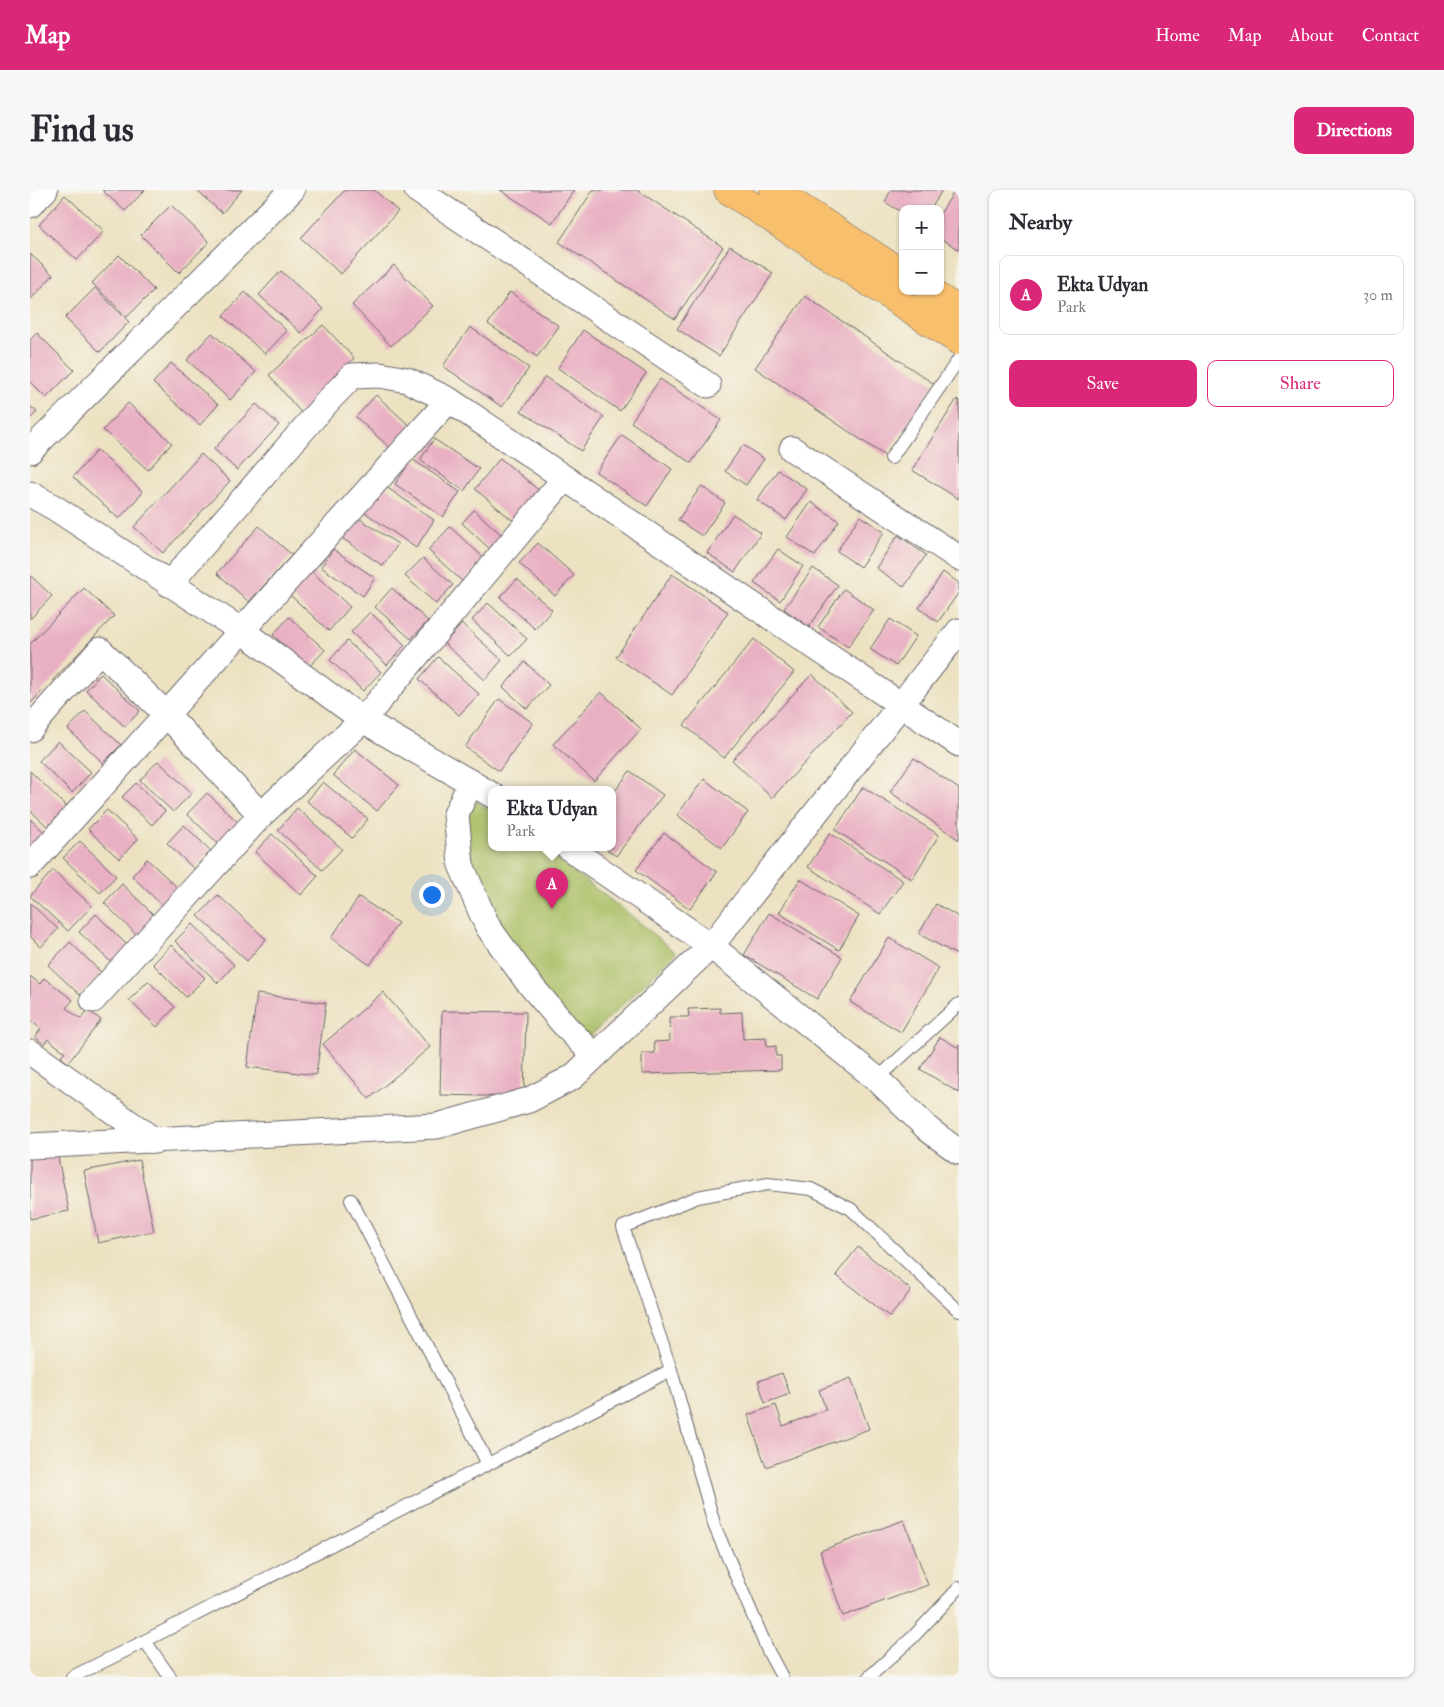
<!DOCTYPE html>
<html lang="en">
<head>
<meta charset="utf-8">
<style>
  :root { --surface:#fff; --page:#f7f7f7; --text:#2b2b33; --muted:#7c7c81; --line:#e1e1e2; --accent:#db2777 }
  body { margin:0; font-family:"IM FELL Double Pica",serif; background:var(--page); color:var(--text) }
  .controls { position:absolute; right:15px; top:15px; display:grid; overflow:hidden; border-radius:10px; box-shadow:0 1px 4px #0004 }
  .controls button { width:45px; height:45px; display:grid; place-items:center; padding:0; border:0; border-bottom:1px solid var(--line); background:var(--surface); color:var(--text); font:25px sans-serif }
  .you { position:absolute; left:401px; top:704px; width:18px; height:18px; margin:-12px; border:4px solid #fff; border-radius:50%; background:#1a73e8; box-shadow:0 0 0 8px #1a73e833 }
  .badge { display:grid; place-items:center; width:32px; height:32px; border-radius:50%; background:var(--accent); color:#fff; font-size:16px; font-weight:700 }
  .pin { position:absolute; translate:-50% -41px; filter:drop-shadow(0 1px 2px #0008) }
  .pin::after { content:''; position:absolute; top:26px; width:18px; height:15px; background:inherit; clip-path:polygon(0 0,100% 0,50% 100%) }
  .popup { position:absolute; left:458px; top:596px; width:128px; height:65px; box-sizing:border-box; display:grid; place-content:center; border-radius:10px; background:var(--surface); filter:drop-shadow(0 1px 4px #0005); font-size:16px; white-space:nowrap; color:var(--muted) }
  .popup b { font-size:19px; color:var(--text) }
  .popup::after { content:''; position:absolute; left:50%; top:100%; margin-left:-10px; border:10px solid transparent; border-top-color:var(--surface) }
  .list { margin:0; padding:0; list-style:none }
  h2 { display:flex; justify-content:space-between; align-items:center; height:65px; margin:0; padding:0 20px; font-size:21px }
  h2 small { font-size:16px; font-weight:400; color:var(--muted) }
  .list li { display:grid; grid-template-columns:32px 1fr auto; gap:15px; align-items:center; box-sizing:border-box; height:80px; margin:0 10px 10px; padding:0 10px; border:1px solid var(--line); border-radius:10px }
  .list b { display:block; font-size:19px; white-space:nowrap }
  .list p { margin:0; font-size:16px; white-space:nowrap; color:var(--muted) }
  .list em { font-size:16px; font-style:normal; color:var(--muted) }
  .actions { display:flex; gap:10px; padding:15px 20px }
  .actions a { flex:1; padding:11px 0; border:1px solid var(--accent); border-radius:10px; text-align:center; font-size:18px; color:var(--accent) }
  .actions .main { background:var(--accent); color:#fff }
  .map { position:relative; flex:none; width:929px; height:1487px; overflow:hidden; border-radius:10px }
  header { display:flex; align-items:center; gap:30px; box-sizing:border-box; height:70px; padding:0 25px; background:var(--accent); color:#fff }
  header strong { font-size:24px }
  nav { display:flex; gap:28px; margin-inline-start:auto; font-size:18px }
  .intro { display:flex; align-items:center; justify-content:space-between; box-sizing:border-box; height:120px; padding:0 30px }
  h1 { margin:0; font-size:35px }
  .button { padding:12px 22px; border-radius:10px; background:var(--accent); color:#fff; font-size:18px; font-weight:700 }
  main { display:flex; gap:30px; padding:0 30px }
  aside { flex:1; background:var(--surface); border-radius:10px; box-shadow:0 1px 4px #0004 }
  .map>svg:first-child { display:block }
  .green { fill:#a9be63; stroke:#66704f }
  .building { fill:#e9b0c3 }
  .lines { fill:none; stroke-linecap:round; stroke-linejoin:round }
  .lane-casing { stroke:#69656a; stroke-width:14 }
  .street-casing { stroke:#69656a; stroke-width:27 }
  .primary-casing { stroke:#69656a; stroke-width:29 }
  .lane { stroke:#fff; stroke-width:12 }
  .street { stroke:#fff; stroke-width:25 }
  .primary { stroke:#f8bf6c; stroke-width:28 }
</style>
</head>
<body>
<header>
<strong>Map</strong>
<nav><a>Home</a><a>Map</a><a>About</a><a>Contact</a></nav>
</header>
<div class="intro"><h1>Find us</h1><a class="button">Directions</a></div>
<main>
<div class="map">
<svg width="929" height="1487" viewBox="0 0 929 1487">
  <rect width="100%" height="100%" fill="#f7f3e8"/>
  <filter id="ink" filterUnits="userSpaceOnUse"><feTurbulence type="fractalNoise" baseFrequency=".02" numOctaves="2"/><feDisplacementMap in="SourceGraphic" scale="10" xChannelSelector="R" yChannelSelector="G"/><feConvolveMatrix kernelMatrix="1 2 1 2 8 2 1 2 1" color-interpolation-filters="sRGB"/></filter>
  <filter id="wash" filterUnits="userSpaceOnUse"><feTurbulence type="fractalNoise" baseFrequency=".0096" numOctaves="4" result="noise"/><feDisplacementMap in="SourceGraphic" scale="20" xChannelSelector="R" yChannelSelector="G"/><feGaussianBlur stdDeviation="1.12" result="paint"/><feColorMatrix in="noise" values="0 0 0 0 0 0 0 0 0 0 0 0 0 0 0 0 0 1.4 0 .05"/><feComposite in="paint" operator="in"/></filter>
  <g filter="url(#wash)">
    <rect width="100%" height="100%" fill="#ece2c2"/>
    <path class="green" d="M 429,601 L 462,621 L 462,658 L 512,658 L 603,727 L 646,763 L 552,854 L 446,712 Z"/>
    <g id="blocks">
      <path class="building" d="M 72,0 L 115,0 L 95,21 Z
        M 166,0 L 212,0 L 192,23 Z
        M 315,0 L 344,0 L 368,21 L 311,84 L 271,48 Z
        M 470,0 L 544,0 L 522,33 Z
        M 563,0 L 607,0 L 693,57 L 645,129 L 529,52 Z
        M 861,0 L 912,0 L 901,19 L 873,19 L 873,23 L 855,12 Z
        M 925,0 L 929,0 L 929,60 L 910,48 L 910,24 Z
        M 35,5 L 74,41 L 47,70 L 9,35 Z
        M 141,15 L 179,52 L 149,83 L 111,45 Z
        M 700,56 L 743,83 L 689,166 L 647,139 Z
        M 0,64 L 23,85 L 0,110 Z
        M 89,65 L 124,100 L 97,127 L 62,93 Z
        M 364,75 L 403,116 L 361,156 L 322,115 Z
        M 251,81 L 293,119 L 271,143 L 229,105 Z
        M 65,98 L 99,132 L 70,162 L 35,128 Z
        M 215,102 L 257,141 L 235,164 L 193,126 Z
        M 480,102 L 529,136 L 507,167 L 458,134 Z
        M 775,106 L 904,194 L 855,266 L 725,178 Z
        M 293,135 L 324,168 L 273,225 L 239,185 Z
        M 440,137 L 499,178 L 472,217 L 413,176 Z
        M 553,140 L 616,183 L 590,221 L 528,178 Z
        M 7,143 L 44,180 L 16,208 L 0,192 L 0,150 Z
        M 182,143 L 226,182 L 200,210 L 157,170 Z
        M 141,173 L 188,215 L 170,235 L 123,193 Z
        M 515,187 L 574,227 L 551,261 L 491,221 Z
        M 630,189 L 691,230 L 661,273 L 601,232 Z
        M 346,205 L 380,236 L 360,258 L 326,227 Z
        M 927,209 L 929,211 L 929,309 L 882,280 Z
        M 98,213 L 142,253 L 118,280 L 73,240 Z
        M 226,214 L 249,235 L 207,280 L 184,259 Z
        M 0,216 L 7,222 L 0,229 Z
        M 592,245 L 642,279 L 617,316 L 566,282 Z
        M 404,249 L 449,279 L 434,301 L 390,270 Z
        M 713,255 L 734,269 L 716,295 L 695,281 Z
        M 67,260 L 113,302 L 89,329 L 43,287 Z
        M 171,264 L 200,291 L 133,363 L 104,337 Z
        M 470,268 L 512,303 L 487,334 L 445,299 Z
        M 382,269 L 430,302 L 413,327 L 365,294 Z
        M 748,280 L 777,299 L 756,330 L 727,310 Z
        M 352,294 L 404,330 L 386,358 L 333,321 Z
        M 671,296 L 695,313 L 672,346 L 648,330 Z
        M 781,312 L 809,331 L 785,366 L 757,347 Z
        M 444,320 L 474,347 L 462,361 L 432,333 Z
        M 703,324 L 731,343 L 705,382 L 677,363 Z
        M 324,325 L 368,354 L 353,376 L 309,346 Z
        M 830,326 L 854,342 L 830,377 L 807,361 Z
        M 229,336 L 262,365 L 219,412 L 187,383 Z
        M 420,337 L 454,368 L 433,392 L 398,360 Z
        M 868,345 L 896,365 L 874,397 L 846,378 Z
        M 508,353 L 544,385 L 525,406 L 489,373 Z
        M 303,359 L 345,388 L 333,406 L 291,377 Z
        M 748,359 L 773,376 L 750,411 L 724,393 Z
        M 393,368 L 423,395 L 406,414 L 375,386 Z
        M 783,378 L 808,395 L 779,437 L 754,419 Z
        M 280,380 L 320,417 L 299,441 L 259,404 Z
        M 913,382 L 929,393 L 929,402 L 908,432 L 889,418 Z
        M 642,384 L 698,422 L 642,505 L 586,467 Z
        M 0,385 L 22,406 L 0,429 Z
        M 487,389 L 522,420 L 505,439 L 470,407 Z
        M 54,398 L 84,426 L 0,514 L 0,454 Z
        M 362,398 L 398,431 L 381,449 L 345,417 Z
        M 814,399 L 844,420 L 818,457 L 788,437 Z
        M 458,413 L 497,449 L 481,466 L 442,430 Z
        M 340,422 L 375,455 L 357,475 L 321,442 Z
        M 259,427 L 295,460 L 278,478 L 243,445 Z
        M 860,429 L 886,446 L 866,476 L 840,459 Z
        M 432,434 L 472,470 L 455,490 L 414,453 Z
        M 724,449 L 764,482 L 694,568 L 654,535 Z
        M 317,451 L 351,482 L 333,501 L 300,470 Z
        M 408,467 L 449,504 L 429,525 L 389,489 Z
        M 495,472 L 519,495 L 497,519 L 473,497 Z
        M 71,484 L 110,521 L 95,537 L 56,500 Z
        M 782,484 L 822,522 L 742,608 L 702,570 Z
        M 571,502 L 611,539 L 564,591 L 523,554 Z
        M 469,509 L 503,533 L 469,581 L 435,557 Z
        M 55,521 L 91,555 L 73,573 L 38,539 Z
        M 28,551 L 61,582 L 42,603 L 9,571 Z
        M 325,559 L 369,595 L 347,621 L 303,585 Z
        M 884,568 L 929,599 L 929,650 L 860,602 Z
        M 128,571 L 162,603 L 143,622 L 110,590 Z
        M 0,581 L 37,617 L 18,637 L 0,620 Z
        M 600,581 L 633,605 L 586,666 L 575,658 L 582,658 L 582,605 Z
        M 674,589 L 718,622 L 692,658 L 647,625 Z
        M 293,592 L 338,629 L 322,648 L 277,611 Z
        M 106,593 L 135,621 L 122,635 L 92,607 Z
        M 833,597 L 909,645 L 882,689 L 805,640 Z
        M 177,603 L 212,636 L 192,657 L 157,624 Z
        M 267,618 L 312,659 L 292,680 L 248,640 Z
        M 77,620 L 108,649 L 89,669 L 58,639 Z
        M 0,629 L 14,642 L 0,657 Z
        M 154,635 L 181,661 L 164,679 L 137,653 Z
        M 634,643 L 687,682 L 660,719 L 606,680 Z
        M 800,643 L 873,691 L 850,724 L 778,677 Z
        M 242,644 L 288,686 L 271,705 L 225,662 Z
        M 50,651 L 86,686 L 70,703 L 33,668 Z
        M 117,669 L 153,703 L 137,720 L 102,686 Z
        M 23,680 L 62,716 L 38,741 L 0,706 Z
        M 770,689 L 829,726 L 809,760 L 749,723 Z
        M 92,694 L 128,729 L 110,748 L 74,713 Z
        M 188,705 L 236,749 L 217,771 L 168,726 Z
        M 329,707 L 368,733 L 340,775 L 301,748 Z
        M 0,713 L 28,739 L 11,757 L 0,746 Z
        M 906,714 L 929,727 L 929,766 L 889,744 Z
        M 739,723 L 812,767 L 787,809 L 714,765 Z
        M 66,724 L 99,757 L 83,774 L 49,742 Z
        M 162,734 L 204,775 L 188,793 L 145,751 Z
        M 859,748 L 909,778 L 871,842 L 820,812 Z
        M 40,752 L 72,783 L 50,805 L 18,775 Z
        M 141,755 L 175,788 L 156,807 L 123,774 Z
        M 0,786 L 10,794 L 14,788 L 43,810 L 36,818 L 51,829 L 58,820 L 71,830 L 38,873 L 31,867 L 35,862 L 18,849 L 14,854 L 5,847 L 11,839 L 0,830 Z
        M 118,791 L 145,817 L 127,837 L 99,810 Z
        M 353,802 L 400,857 L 339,909 L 293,854 Z
        M 227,804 L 296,813 L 286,885 L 217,877 Z
        M 690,818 L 690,823 L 712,822 L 713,849 L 736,848 L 737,857 L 746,856 L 746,866 L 751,866 L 751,880 L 612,884 L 612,863 L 625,863 L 624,852 L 640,851 L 639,827 L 659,827 L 658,819 Z
        M 412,821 L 496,822 L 494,907 L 410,905 Z
        M 910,847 L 927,857 L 929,855 L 929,903 L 890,879 Z
        M 26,958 L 39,1021 L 0,1029 L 0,964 Z
        M 109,970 L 124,1041 L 68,1053 L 54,981 Z
        M 828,1057 L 881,1100 L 860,1127 L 806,1085 Z
        M 752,1183 L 760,1204 L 735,1213 L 728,1191 Z
        M 821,1188 L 839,1239 L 736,1277 L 718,1225 L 746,1215 L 753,1236 L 796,1220 L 789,1200 Z
        M 874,1330 L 898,1395 L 813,1426 L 790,1361 Z"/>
    </g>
  </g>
  <g filter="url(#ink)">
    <use href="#blocks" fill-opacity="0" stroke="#69656a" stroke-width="1"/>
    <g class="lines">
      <defs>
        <path id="lane" d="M 861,268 L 929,169
          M 847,889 L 929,814
          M 321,1010 L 458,1274
          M 115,1451 L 140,1487
          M 42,1487 L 105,1456 L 641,1180
          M 752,1487 L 738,1461 L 685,1337 L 641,1180 L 593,1037 L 668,1007 L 738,994 L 781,999 L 821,1019 L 929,1121
          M 839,1487 L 883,1447 L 929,1398"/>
        <path id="street" d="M 387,0 L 678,195
          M 0,15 L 15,0
          M 762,259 L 929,368
          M 0,261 L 262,0
          M 0,304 L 25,318 L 212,441 L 333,530 L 462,605
          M 139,394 L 298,211 L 322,186 L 350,185 L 377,190 L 419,210
          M 0,539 L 70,460 L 137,525 L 231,625
          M 441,592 L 426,624 L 431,675 L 452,724 L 458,737 L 497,791 L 537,838 L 565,866
          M 539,658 L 681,756 L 847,889 L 899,940 L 929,962
          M 0,676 L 419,210 L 929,554
          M 63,810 L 231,625 L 333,530 L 535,288
          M 0,862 L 125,951
          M 0,956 L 407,936 L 499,910 L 543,887 L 681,756 L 929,441"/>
        <path id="primary" d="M 698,0 L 929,151
          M 743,0 L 873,84
          M 899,101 L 929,121"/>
      </defs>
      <use href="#lane" class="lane-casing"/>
      <use href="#street" class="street-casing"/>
      <use href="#primary" class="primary-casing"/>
      <use href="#lane" class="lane"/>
      <use href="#street" class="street"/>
      <use href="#primary" class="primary"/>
    </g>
  </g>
</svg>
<div class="controls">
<button>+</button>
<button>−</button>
</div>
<div class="you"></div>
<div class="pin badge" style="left:522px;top:719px">A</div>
<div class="popup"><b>Ekta Udyan</b>Park</div>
</div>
<aside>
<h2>Nearby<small></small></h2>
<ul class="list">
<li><span class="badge">A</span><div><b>Ekta Udyan</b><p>Park</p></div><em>30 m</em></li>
</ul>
<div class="actions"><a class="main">Save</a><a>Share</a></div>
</aside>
</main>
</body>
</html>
